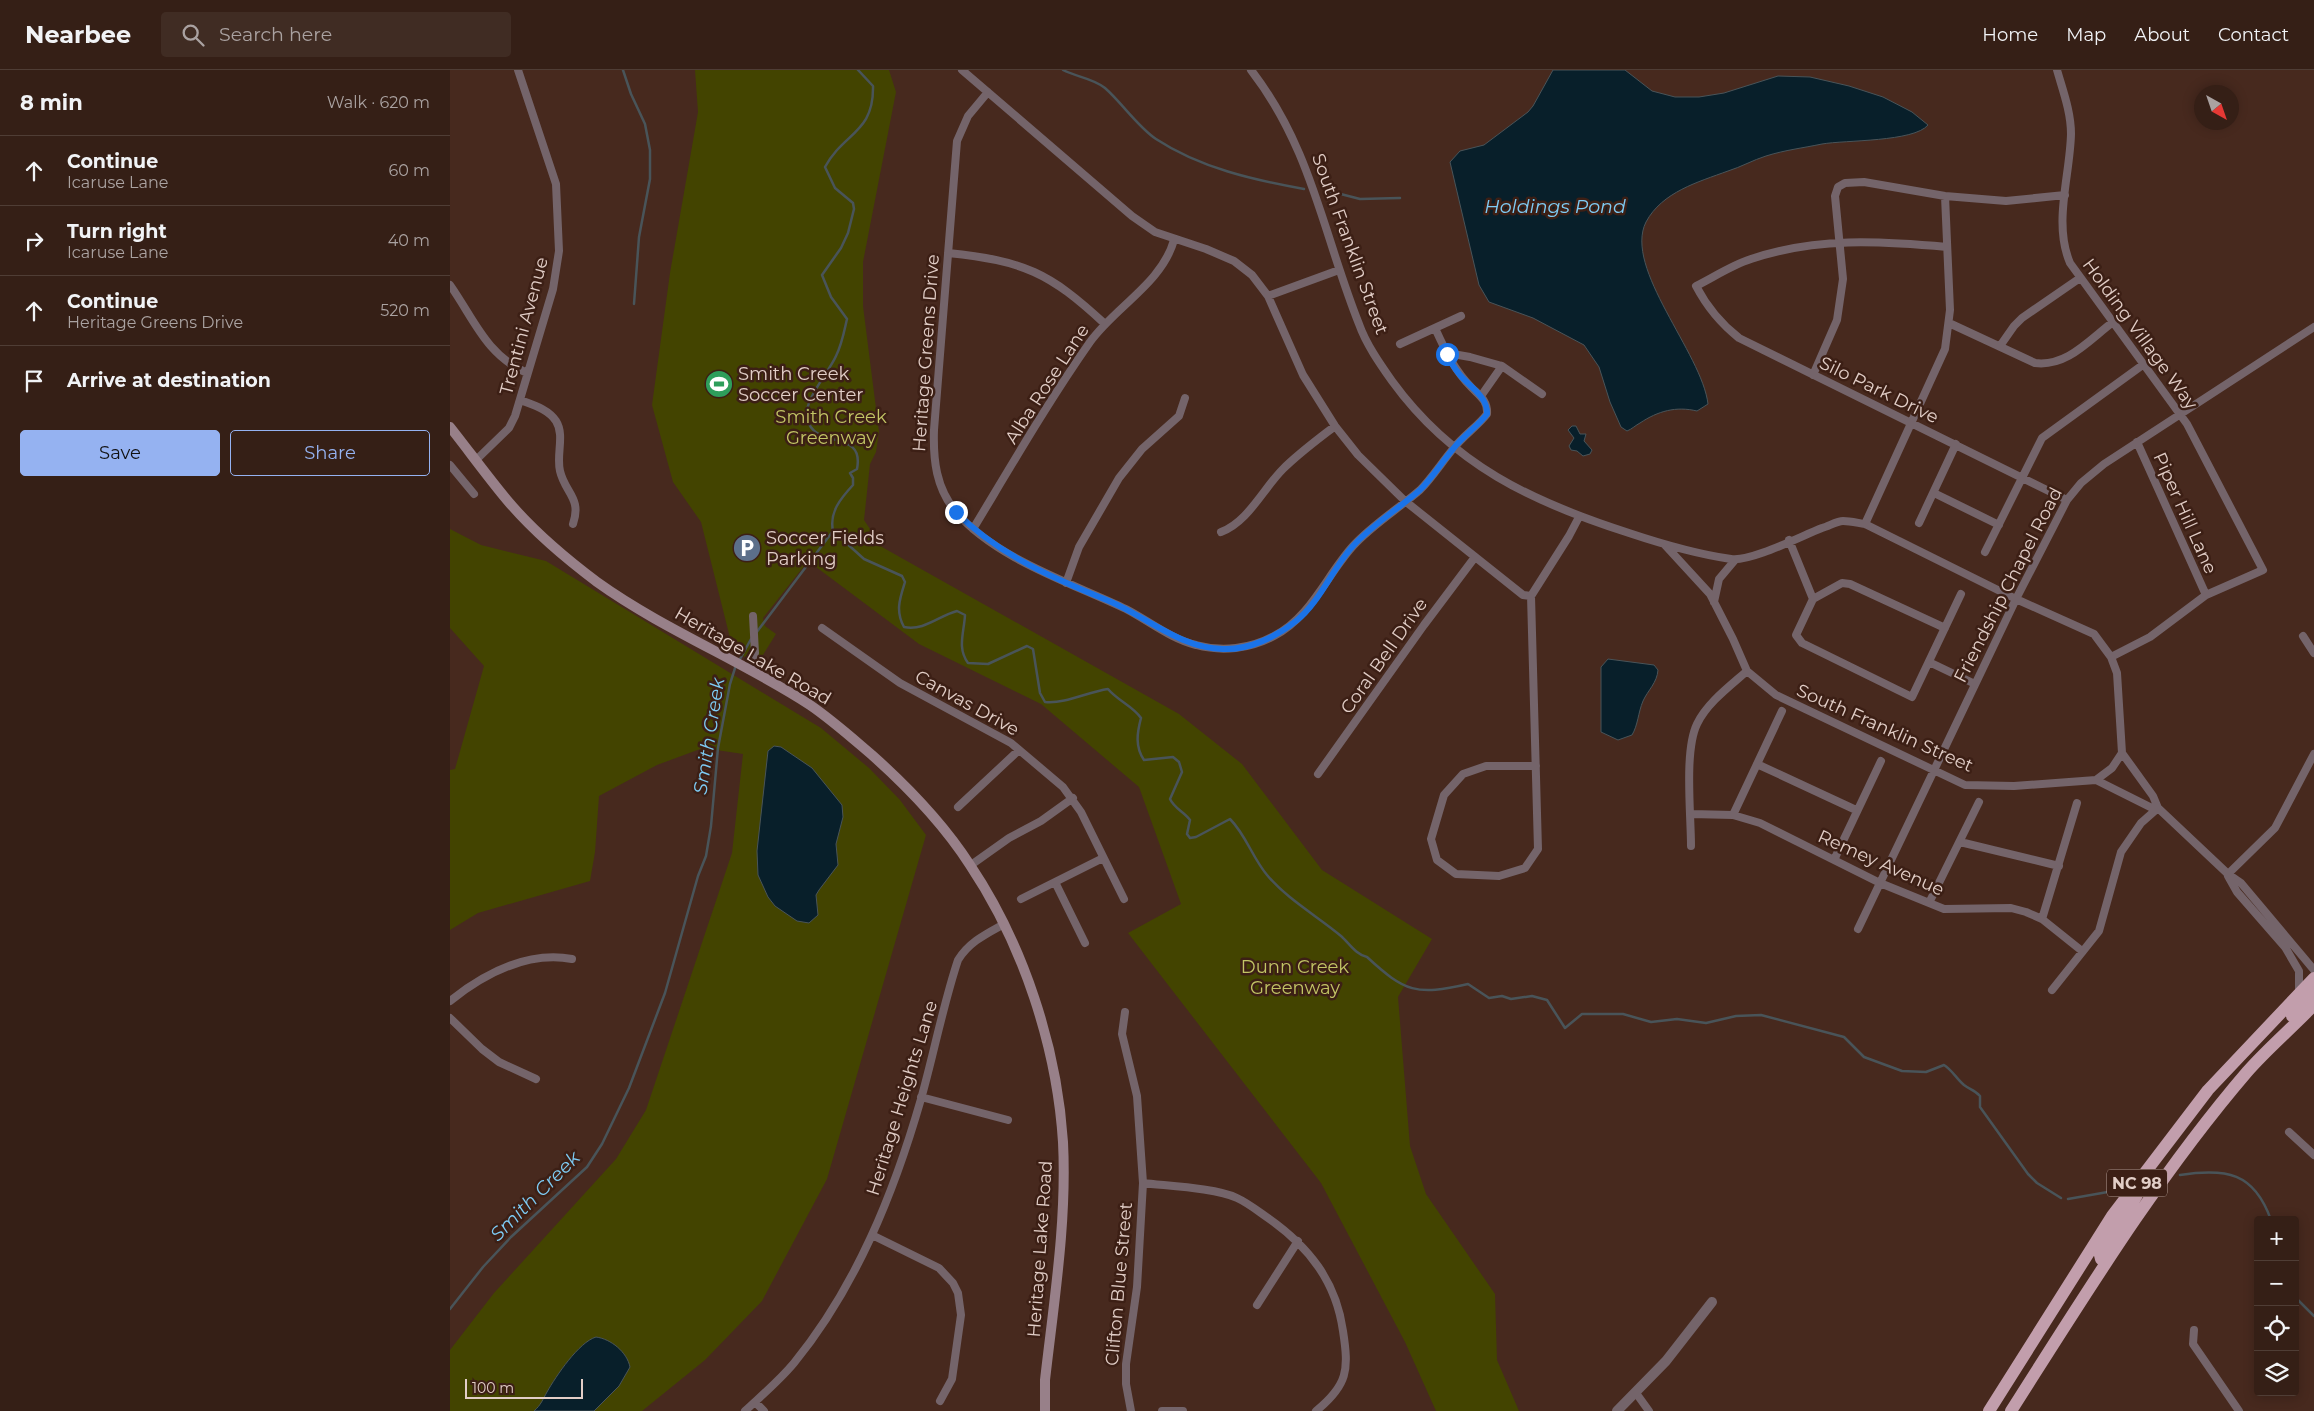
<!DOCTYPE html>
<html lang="en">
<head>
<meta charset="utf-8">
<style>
  :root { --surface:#351f16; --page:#402c23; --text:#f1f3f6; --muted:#aaa2a1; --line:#4f3d35; --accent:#95b2f1 }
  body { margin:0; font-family:Montserrat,sans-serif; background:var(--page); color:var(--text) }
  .controls { position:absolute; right:15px; bottom:15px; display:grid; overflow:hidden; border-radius:5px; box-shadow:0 2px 12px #0003 }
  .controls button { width:45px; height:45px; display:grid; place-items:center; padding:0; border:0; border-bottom:1px solid var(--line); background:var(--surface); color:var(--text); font:25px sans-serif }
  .compass { position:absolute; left:1744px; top:15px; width:45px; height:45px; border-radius:50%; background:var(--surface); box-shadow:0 2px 12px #0003; rotate:140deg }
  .scale { position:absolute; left:15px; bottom:12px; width:118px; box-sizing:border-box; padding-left:5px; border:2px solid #e2cec7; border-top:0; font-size:14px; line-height:18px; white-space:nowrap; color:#e2cec7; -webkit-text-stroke:4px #3c1f15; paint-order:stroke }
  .stop { position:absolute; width:15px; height:15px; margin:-11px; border:4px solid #1a73e8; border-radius:50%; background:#fff }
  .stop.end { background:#1a73e8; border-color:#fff; box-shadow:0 1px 5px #0008 }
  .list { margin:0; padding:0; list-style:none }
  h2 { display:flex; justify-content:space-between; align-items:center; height:65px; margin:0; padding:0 20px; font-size:21px }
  h2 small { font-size:16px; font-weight:400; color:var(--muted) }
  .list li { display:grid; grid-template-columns:32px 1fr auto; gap:15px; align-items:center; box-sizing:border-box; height:70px; padding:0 20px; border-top:1px solid var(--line) }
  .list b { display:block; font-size:19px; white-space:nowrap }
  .list p { margin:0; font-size:16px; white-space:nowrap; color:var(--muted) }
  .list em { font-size:16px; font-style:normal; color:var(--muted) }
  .actions { display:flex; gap:10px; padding:15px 20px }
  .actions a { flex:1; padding:11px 0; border:1px solid var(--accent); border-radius:5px; text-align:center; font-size:18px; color:var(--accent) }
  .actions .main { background:var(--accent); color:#111 }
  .icon { flex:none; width:28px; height:28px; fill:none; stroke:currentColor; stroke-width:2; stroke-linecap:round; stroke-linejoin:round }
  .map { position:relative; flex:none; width:1864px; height:1341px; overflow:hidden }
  header { display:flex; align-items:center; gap:30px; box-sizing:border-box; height:70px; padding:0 25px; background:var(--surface); border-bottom:1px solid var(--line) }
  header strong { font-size:24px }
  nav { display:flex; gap:28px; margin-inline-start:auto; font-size:18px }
  .search { width:350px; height:45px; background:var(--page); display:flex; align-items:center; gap:12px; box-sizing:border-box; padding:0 18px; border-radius:5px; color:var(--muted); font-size:19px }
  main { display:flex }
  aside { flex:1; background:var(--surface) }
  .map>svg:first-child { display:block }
  .green { fill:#434400 }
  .water { fill:#081f2a; stroke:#495459 }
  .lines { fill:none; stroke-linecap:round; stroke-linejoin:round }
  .stream { stroke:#495459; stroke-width:2.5 }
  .minor { stroke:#74646a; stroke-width:8 }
  .tertiary { stroke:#74646a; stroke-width:10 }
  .secondary { stroke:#988089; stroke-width:10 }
  .trunk { stroke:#c29eac; stroke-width:12 }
  .route { stroke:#1a73e8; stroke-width:6 }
  .labels { text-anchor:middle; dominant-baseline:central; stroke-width:5; stroke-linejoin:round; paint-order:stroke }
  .shield { fill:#3c1f15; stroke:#b09a92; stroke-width:1 }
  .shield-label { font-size:16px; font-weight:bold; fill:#e2cec7 }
  .street-label { font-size:18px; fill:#e2cec7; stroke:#3c1f15 }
  .poi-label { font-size:18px; fill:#e2cec7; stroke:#3c1f15; text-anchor:start }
  .park-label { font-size:18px; fill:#c2c565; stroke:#3c1f15 }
  .water-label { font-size:19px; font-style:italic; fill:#7eccf5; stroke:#3c1f15 }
</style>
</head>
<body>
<header>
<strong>Nearbee</strong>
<div class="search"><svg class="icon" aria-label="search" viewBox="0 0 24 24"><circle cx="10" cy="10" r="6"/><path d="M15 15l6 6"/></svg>Search here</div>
<nav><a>Home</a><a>Map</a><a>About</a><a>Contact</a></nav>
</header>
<main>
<aside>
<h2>8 min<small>Walk · 620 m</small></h2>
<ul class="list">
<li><svg class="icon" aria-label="ahead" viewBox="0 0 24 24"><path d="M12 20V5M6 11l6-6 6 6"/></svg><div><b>Continue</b><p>Icaruse Lane</p></div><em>60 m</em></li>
<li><svg class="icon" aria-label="right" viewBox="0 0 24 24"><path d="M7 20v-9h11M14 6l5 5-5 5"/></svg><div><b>Turn right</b><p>Icaruse Lane</p></div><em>40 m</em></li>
<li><svg class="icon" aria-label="ahead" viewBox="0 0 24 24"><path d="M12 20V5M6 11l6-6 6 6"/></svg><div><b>Continue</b><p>Heritage Greens Drive</p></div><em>520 m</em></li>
<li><svg class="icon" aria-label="arrive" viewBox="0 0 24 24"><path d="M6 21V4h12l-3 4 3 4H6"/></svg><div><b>Arrive at destination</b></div></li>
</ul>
<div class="actions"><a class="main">Save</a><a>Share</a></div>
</aside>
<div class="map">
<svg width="1864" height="1341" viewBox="0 0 1864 1341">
  <rect width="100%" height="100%" fill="#47291e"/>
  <path class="green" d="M 245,0 L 439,0 L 446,22 L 413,192 L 413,236 L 429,362 L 426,382 L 420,394 L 414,450 L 432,477 L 729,644 L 792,694 L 872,800 L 982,869 L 948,927 L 960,1076 L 976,1124 L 1045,1224 L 1047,1290 L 1069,1341 L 986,1341 L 955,1272 L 871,1113 L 678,863 L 731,834 L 689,717 L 591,634 L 469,574 L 358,491 L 313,548 L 315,556 L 326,564 L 311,588 L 315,599 L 283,580 L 251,452 L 223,412 L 202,335 L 220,203 L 248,42 Z
    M 0,459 L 31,475 L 96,491 L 371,658 L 419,698 L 450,730 L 476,765 L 377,1109 L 312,1231 L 255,1290 L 192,1341 L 0,1341 L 0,1280 L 44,1223 L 166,1089 L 196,1040 L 282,783 L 293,684 L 253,678 L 207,695 L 149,726 L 145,782 L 140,811 L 28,843 L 0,860 L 0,700 L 5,699 L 34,596 L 0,558 Z"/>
  <path class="water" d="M 1103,0 L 1175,0 L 1202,21 L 1225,27 L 1249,27 L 1274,23 L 1328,6 L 1360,7 L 1399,16 L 1433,27 L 1462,42 L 1478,55 C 1464,72 1395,70 1372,74 C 1353,78 1335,80 1316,86 C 1303,90 1291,97 1278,101 C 1248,112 1212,122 1196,152 C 1173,198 1252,283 1258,334 L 1247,341 C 1226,336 1208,341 1190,353 C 1186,355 1182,359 1177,361 L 1171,357 L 1160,332 L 1149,297 L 1134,275 L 1083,248 L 1039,232 L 1029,215 L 1000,92 L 1010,81 L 1034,75 L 1078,42 L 1083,36 Z
    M 1122,356 L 1126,356 L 1130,364 L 1136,364 L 1134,371 L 1142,380 L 1140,384 L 1133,386 L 1127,381 L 1121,380 L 1119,376 L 1124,368 L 1118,360 Z
    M 1158,589 L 1204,595 L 1208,600 C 1207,613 1198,620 1193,631 C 1188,643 1188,655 1182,665 L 1168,670 L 1151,662 L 1151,597 Z
    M 324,676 L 331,677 L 362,698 L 392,735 L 393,747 L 386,774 L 388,795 L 369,820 L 366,825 L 368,845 L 359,853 L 347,851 L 325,836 L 318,827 L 308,805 L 307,781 L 318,681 Z
    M 146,1267 C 161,1269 177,1282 180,1297 L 169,1316 L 144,1341 L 84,1341 C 91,1335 93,1329 97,1322 C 106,1306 129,1272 146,1267 Z"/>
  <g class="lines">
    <path class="stream" d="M 173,0 L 181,24 L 195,54 L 200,80 L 200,109 L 189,167 L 184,234
      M 613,0 C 626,7 643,8 655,18 C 672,33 688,57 706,69 C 750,98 804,110 854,119
      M 879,121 L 910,129 L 950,128
      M 383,461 L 414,489 L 452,506 L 455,512 C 450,528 445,541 454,557 C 475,561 488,546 507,541 L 515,545 C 514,563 507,578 518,593 L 538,594 L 577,576 L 583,579 L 590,623 L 595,632 C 616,634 637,622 658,619 C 668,631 683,636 691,648 C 687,663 685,677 694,690 L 723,687 L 729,692 L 732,702 L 720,729 C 724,738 734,742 740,750 L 737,764 L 740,768 L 746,767 L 780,749 C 796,765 802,787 817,805 C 837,829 867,846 891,866 C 899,873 906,885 917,887 C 955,922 966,926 1018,914 L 1039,928 L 1052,926 L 1061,929 L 1082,926 L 1097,930 L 1115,958 L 1132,944 L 1173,944 L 1201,952 L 1227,949 L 1256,953 L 1286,946 L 1311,945 L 1394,967 L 1414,987 L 1452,1001 L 1476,1002 L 1494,995 C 1502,1000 1506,1008 1514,1015 C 1519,1019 1525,1020 1530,1026 L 1530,1037 L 1578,1104 L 1587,1113 L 1611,1128
      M 306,563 L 383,461 C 379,442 391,428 403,415 L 403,408 L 400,403 L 407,399 C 415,358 364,381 357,348 C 353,331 379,302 386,286 C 392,274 394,262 397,249 L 381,227 L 372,205 L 391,178 L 398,163 L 404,139 L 403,133 L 385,118 L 375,97 C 394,62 424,63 423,16 L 408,0
      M 289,591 L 301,569
      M 1730,1105 C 1776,1098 1804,1102 1821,1150
      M 1618,1129 L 1669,1120
      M 1845,1227 L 1864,1246
      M 0,1239 L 33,1197 L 61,1167 L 137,1097 L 152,1074 L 179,1018 L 215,923 L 248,806 L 256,786 L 261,756 L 268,678 L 280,614 L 286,595"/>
    <path class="minor" d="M 512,0 L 682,146 L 705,162 L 756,179 L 784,191 L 802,205 L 818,226 L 853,305 L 885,356 L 908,385 L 955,431 L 1073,525 L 1081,526
      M 801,0 C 862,79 873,164 909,254 C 916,274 930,294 942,311 C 1003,395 1082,432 1179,463 C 1212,474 1246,484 1281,489 C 1301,492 1351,466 1372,458 C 1379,456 1387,451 1393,451 C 1400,451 1408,453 1415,454 L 1566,529 L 1644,564 L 1661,587 L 1667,603 L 1672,683 L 1703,726 L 1708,738 L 1778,804 L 1791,813 L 1864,900
      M 1607,0 C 1613,21 1621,42 1621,64 C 1620,106 1603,153 1620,193 L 1737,354 L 1813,500 L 1756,525 L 1700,567 L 1661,587
      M 538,22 L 518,46 L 507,71 L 484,360 C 483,390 486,418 506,442 C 546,489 622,513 676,539 C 699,551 721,569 746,575 C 772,582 800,579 824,566 C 861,547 876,506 903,476 C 922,455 948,439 970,420 C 982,408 992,392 1003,379 C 1013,366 1029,355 1037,344 C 1038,331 1030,326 1022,318 C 1004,300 995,280 985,258
      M 1497,177 C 1430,171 1366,167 1301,189 C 1282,195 1264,207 1246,216 C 1257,237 1270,253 1289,268 L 1617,430
      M 498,183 C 574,191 599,202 655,254
      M 0,215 C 24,249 36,285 77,303
      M 818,226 L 889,200
      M 1499,253 L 1585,293 C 1617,297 1639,270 1663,252
      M 950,274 L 1011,246
      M 1550,276 L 1564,256 L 1572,248 L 1630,208
      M 997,283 L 1020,287 L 1052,296 L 1092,324
      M 1363,305 L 1387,250 L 1393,209 L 1385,126 L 1388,117 L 1395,113 L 1414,112 L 1495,126 L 1556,131 L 1615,125
      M 1031,326 L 1052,296
      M 70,330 C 83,335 98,339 106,351 C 115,365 106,385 110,401 C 115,423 132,428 123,454
      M 1687,372 L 1756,525
      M 26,390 L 59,358 L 65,346 L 103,219 L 109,181 L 106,114 L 68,0
      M 0,395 L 24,424
      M 1484,423 L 1549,455
      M 1469,453 L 1506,374
      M 1415,454 L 1495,279 L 1500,240 L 1495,126
      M 523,459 C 561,396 598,332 640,272 C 665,237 712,213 724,170
      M 771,462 C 798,452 813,419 833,399 C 849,383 867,370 885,356
      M 1339,470 L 1363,529 L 1346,565 L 1352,573 L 1462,627 L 1511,524
      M 1215,475 L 1260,524 L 1283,569 L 1297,601 L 1326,625 L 1515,715 L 1564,716 L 1646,710 L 1700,737 L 1708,738
      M 1535,482 L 1592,368 L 1694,294
      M 616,513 L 629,477 L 669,408 L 692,379 L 729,346 L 735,328
      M 1363,529 L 1392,513 L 1400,514 L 1495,558
      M 1264,532 L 1269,509 L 1285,490
      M 372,558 L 450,613 L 561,673 L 613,717 L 631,742 L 674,829
      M 1853,566 L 1864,583
      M 1479,592 L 1525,614
      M 299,600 L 305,583 L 303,546
      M 1307,694 L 1406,740
      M 1086,696 L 1036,696 L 1013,704 L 994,725 L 981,769 L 987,790 L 1006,804 L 1049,806 L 1075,798 L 1088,779 L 1081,526 L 1119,466 L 1129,447
      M 868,704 L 974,555 L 1025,487
      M 1646,710 L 1662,698 L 1672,683
      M 508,737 L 569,680
      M 1241,744 L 1283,745 L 1310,753 L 1430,813 L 1494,839 L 1561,838 L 1576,842 L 1592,849 L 1632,881
      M 1283,745 L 1332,641
      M 1510,772 L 1609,796
      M 1241,776 C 1241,744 1234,681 1247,654 C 1257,633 1280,616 1297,601
      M 1384,790 L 1431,691
      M 521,795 L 559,768 L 591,751 L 623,728
      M 1778,804 L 1825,758 L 1864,684
      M 1778,806 L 1787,822 L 1835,877 L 1849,901 L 1849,922
      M 605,812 L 635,873
      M 571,829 L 653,788
      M 1479,833 L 1529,732
      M 1592,849 L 1627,733
      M 1408,859 L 1566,529 L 1617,430 L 1631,413 L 1654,394 L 1864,257
      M 1602,920 L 1649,861 L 1671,782 L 1691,753 L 1708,738
      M 0,931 C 34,904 78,881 122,889
      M 675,942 L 672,964 L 687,1026 L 693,1113 L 687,1217 L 676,1294 L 676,1314 L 681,1341
      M 0,948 L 32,979 L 49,992 L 86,1009
      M 471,1027 L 558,1050
      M 1839,1062 L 1864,1085
      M 693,1113 C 717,1116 766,1118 787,1128 C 798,1133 808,1141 818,1148 C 859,1177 886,1211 893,1261 C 899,1300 898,1315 866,1341
      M 422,1165 L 489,1198 L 503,1213 L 508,1223 L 511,1245 L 502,1309 L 490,1331
      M 807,1235 L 848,1171
      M 1744,1260 L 1743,1274 L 1789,1341
      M 1186,1323 L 1199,1341
      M 305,1332 L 314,1341
      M 295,1341 C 311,1326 329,1311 344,1293 C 406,1217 444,1123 471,1029 C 484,983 493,935 508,890 C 519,872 536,864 554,854
      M 712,1341 L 733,1341"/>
    <path class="tertiary" d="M 1167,1341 L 1216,1291 L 1262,1232"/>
    <path class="secondary" d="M 0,357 C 19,381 37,406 57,430 C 83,461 115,488 147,512 C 214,560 291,590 360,635 C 382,650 402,668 422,685 C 459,718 493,753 520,795 C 573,874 607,977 613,1072 C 617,1151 604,1231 595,1310 L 595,1341"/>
    <path class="trunk" d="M 1842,946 L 1855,932 L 1864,917
      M 1656,1193 L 1651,1189 L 1650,1185 L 1687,1125
      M 1539,1341 L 1662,1146 L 1758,1020 L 1864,908
      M 1561,1341 C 1635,1225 1707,1107 1797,1002 C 1817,979 1842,958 1864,935"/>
  </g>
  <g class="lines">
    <path class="route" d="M 506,442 C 548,485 605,509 659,531 C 697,547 730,578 773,579 C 799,580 826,567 846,551 C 870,532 882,499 903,476 C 922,455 948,439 970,420 C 982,408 992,392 1003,379 C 1013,366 1029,355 1037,344 C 1038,327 1020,317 1010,305 C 1005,299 1000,291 997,284"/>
  </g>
  <defs>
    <symbol id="stadium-disc" viewBox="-11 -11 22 22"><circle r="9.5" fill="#2e9e5b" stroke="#3c1f15"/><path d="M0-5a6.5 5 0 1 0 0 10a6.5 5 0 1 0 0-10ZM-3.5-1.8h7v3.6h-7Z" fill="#fff"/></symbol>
    <symbol id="parking-disc" viewBox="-11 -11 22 22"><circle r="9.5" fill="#5c6f8a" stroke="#3c1f15"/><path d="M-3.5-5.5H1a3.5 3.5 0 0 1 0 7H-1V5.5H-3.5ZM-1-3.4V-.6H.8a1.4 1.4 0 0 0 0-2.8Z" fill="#fff"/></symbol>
  </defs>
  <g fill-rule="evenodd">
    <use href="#stadium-disc" x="253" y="298" width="32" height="32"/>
    <use href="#parking-disc" x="281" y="462" width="32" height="32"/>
  </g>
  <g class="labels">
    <rect class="shield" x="1657" y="1099.5" width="60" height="27" rx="4"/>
    <g class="shield-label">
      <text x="1687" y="1113">NC 98</text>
    </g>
    <g class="street-label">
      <text transform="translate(900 174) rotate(70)">South Franklin Street</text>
      <text transform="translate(74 256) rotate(-75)">Trentini Avenue</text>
      <text transform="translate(1690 264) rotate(54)">Holding Village Way</text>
      <text transform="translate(476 283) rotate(-86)">Heritage Greens Drive</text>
      <text transform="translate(597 314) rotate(-57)">Alba Rose Lane</text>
      <text transform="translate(1429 320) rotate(26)">Silo Park Drive</text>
      <text transform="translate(1735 443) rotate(66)">Piper Hill Lane</text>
      <text transform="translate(1558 515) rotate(-63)">Friendship Chapel Road</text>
      <text transform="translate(303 586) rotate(30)">Heritage Lake Road</text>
      <text transform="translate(934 586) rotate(-55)">Coral Bell Drive</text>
      <text transform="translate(517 633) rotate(29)">Canvas Drive</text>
      <text transform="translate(1435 658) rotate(24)">South Franklin Street</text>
      <text transform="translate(1431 793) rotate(24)">Remey Avenue</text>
      <text transform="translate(452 1028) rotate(-73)">Heritage Heights Lane</text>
      <text transform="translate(590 1179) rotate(-86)">Heritage Lake Road</text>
      <text transform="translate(669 1214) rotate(-85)">Clifton Blue Street</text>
    </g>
    <g class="poi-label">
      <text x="288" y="304">Smith Creek<tspan x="288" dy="21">Soccer Center</tspan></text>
      <text x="316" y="468">Soccer Fields<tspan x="316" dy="21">Parking</tspan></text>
    </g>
    <g class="park-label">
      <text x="381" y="347">Smith Creek<tspan x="381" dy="21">Greenway</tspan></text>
      <text x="845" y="897">Dunn Creek<tspan x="845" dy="21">Greenway</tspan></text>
    </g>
    <g class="water-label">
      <text x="1105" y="136">Holdings Pond</text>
      <text transform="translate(259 666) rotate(-81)">Smith Creek</text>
      <text transform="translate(85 1126) rotate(-45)">Smith Creek</text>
    </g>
  </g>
</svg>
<div class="controls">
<button>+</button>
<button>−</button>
<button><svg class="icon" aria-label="locate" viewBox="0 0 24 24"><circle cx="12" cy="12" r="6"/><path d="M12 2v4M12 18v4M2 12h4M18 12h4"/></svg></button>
<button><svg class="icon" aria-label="layers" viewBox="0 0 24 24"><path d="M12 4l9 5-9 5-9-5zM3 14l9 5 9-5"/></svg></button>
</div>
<svg class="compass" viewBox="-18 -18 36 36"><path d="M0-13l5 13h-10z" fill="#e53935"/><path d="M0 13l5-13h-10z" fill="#aaa2a1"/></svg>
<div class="scale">100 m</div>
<div class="stop" style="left:997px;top:284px"></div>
<div class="stop end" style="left:506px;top:442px"></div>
</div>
</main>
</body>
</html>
